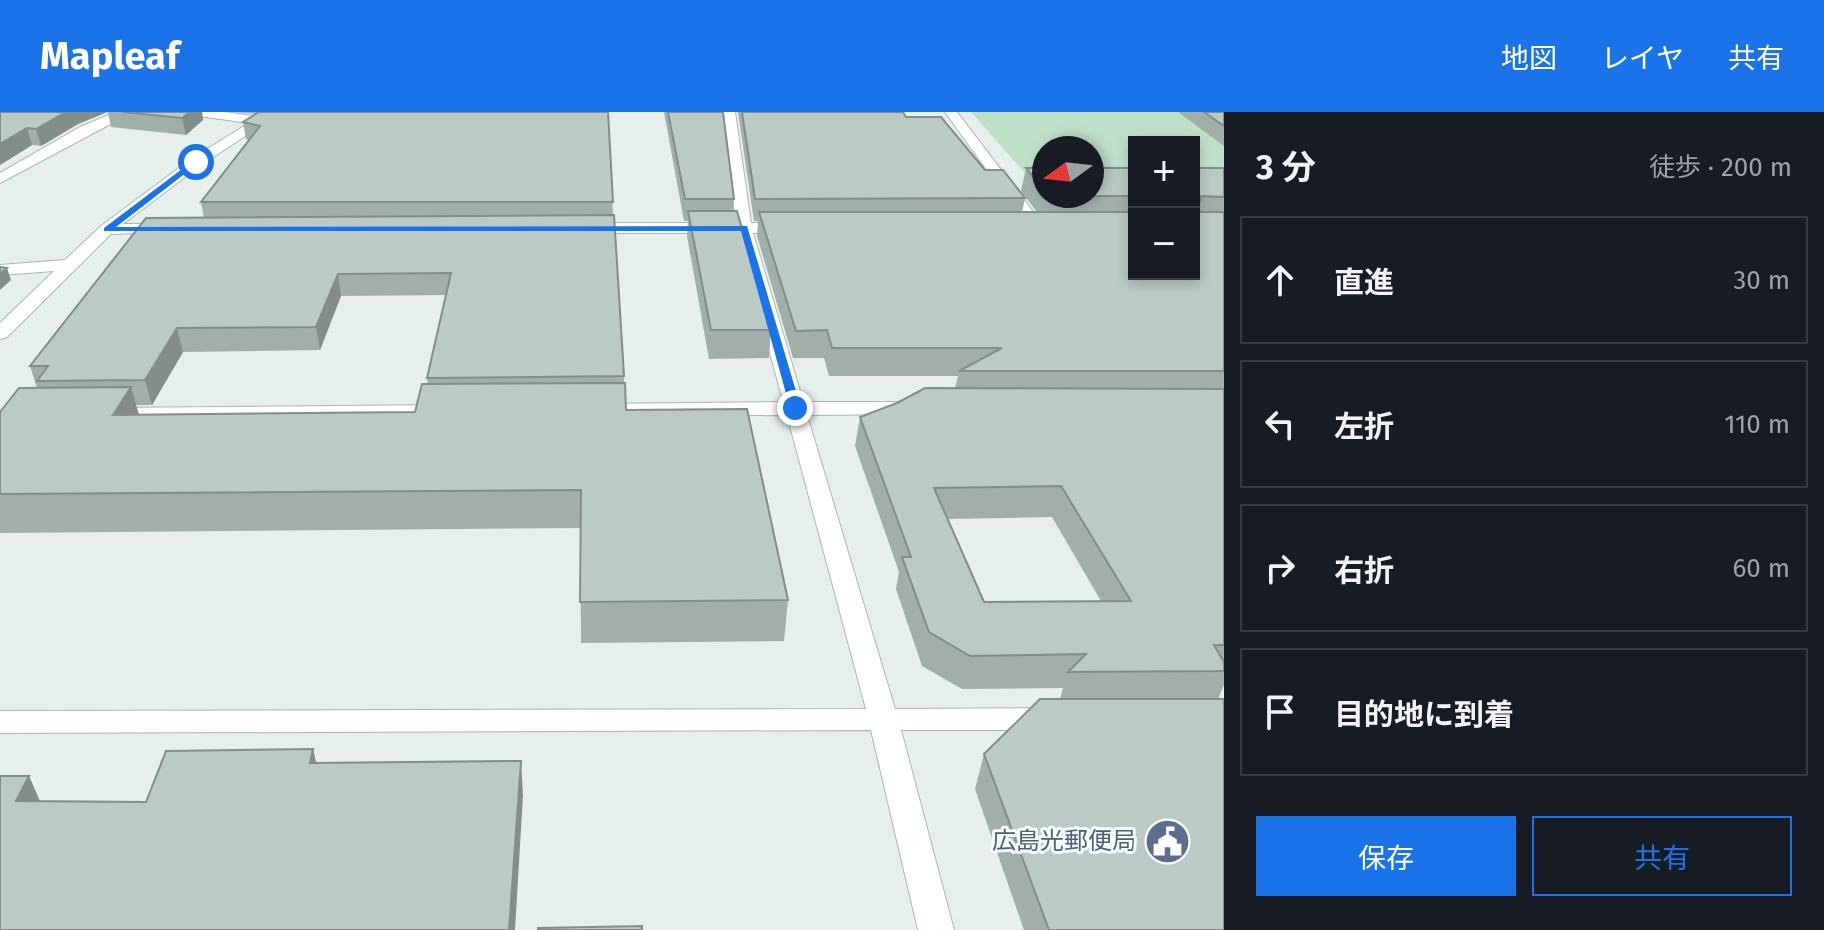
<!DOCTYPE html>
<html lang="ja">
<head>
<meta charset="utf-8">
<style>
  :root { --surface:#171b24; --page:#242831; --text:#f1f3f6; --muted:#9ea1a6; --line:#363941; --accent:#1a73e8 }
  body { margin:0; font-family:"Fira Sans","Noto Sans JP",sans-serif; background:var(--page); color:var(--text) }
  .controls { position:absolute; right:24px; top:24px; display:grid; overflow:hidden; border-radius:0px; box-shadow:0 4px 12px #0003 }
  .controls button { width:72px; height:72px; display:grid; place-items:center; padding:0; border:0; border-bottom:2px solid var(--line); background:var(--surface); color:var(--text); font:40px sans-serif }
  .compass { position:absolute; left:1032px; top:24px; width:72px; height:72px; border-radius:50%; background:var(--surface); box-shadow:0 4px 12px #0003; rotate:255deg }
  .stop { position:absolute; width:24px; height:24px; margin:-18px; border:6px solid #1a73e8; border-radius:50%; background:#fff }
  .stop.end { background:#1a73e8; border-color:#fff; box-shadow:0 2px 8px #0008 }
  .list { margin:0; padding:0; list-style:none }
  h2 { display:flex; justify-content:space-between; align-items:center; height:104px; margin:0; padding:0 32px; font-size:34px }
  h2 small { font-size:26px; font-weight:400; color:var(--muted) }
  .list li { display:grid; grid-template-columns:52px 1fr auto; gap:24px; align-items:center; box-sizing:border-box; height:128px; margin:0 16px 16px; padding:0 16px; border:2px solid var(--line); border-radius:0px }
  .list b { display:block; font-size:30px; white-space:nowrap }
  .list em { font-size:26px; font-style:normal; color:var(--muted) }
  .actions { display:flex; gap:16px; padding:24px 32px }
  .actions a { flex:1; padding:18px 0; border:2px solid var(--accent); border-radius:0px; text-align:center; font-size:28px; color:var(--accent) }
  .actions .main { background:var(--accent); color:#fff }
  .icon { flex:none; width:44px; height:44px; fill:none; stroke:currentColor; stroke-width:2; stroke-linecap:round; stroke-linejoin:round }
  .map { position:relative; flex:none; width:1224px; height:818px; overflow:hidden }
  header { display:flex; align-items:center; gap:48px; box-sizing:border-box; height:112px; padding:0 40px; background:var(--accent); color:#fff }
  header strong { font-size:38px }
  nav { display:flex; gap:44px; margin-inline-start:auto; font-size:28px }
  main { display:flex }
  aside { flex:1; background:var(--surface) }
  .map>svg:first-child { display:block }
  .green { fill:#bfe0c8 }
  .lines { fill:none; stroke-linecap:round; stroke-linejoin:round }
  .minor-casing { stroke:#a8b8b2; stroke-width:2 }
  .tertiary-casing { stroke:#a8b8b2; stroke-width:2 }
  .minor { fill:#fff; fill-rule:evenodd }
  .tertiary { fill:#fff; fill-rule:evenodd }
  .wall { fill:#a1aea9; fill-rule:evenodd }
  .shaded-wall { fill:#838d89 }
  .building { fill:#bbcac4; stroke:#838d89; stroke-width:2; fill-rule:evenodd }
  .route { fill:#1a73e8 }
  .labels { text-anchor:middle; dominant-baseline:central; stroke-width:6; stroke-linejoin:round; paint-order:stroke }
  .near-service-label { font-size:24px; fill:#4e5e75; stroke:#f7fbf9; text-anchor:end }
</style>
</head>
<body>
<header>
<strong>Mapleaf</strong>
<nav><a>地図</a><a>レイヤ</a><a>共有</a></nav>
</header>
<main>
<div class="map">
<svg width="1224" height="818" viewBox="0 0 1224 818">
  <rect width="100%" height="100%" fill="#e6efeb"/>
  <path class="green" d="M 971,0 L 1197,0 L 1224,21 L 1224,78 L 1194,77 L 1194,30 L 1134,30 L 1134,77 L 1092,77 L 1092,36 L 1044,36 L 1044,77 L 1039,77 Z"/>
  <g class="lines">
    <defs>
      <path id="minor" d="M 116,0 L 133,0 L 0,71 L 0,61 L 80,15 Z
        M 193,0 L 225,0 L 259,5 L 267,0 L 282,0 L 201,53 L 123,112 L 169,112 L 177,117 L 175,120 L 111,122 L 7,225 L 0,227 L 0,211 L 54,159 L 0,163 L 0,153 L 65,148 L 101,114 L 191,47 L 249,11 L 199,4 Z
        M 723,0 L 735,0 L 751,111 L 789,111 L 797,116 L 789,121 L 753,121 L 805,296 L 802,300 L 795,302 L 785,296 L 737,121 L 581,121 L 573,116 L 581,111 L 736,111 Z
        M 945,0 L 957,0 L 1043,113 L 1043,119 L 1031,119 Z"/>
      <path id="tertiary" d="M 795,290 L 914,290 L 924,296 L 914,302 L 807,303 L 895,597 L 1050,596 L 1060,599 L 1065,607 L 1060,615 L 1050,618 L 901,618 L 954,818 L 918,818 L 871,618 L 0,621 L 0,599 L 866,597 L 787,303 L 594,304 L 584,298 L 594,292 Z
        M 446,293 L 456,299 L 453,303 L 106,308 L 96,302 L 106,296 Z"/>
    </defs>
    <use href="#minor" class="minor-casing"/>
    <use href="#tertiary" class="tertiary-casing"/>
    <use href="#minor" class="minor"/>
    <use href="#tertiary" class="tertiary"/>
  </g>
  <path class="wall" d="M 0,0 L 202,0 L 203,8 L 186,23 L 111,15 L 108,0 L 78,12 L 41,34 L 32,33 L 0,53 Z
    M 233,0 L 608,0 L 613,103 L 626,298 L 788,488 L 784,529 L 581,531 L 580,416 L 0,421 L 0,300 L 37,276 L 30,254 L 204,106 L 201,90 L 249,28 L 246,27 L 243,10 L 256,2 ZM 446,183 L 427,266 L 428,272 L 415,300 L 139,302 L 136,293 L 152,293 L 183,240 L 320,238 L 341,184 Z
    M 664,0 L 723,0 L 734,87 L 733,99 L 771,218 L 769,246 L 709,247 L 687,124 L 688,109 L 684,109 Z
    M 738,0 L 903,0 L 906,5 L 1025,86 L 1022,100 L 1037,100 L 1021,79 L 1026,56 L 1044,56 L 1044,84 L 1092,84 L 1134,56 L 1134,162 L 1194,56 L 1224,56 L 1224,573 L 1218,587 L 1224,818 L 1024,818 L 975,677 L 984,642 L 1060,587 L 1063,576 L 962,577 L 922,554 L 896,477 L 899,460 L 855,334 L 860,305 L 955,276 L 958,264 L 829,264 L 824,246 L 793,246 L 757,124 L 758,109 L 754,109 ZM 1052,405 L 1101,489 L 984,490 L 947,407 Z
    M 1178,0 L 1224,0 L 1224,34 Z"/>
  <path class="shaded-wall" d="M 66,0 L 107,0 L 78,12 L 41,34 L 36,17 Z
    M 190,0 L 202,0 L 203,8 L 186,23 L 182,6 Z
    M 27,16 L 32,33 L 0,53 L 0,32 Z
    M 7,156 L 11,168 L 0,178 L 0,162 Z
    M 338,162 L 341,184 L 320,238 L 316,215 Z
    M 177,216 L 183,240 L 152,293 L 145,268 Z
    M 131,275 L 141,311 L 113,303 Z
    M 313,637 L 321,671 L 310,651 Z
    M 521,649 L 523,683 L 515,818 L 509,818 Z
    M 29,664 L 44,698 L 16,689 Z"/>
  <path class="building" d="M 0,0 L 66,0 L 36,17 L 27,16 L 0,32 Z
    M 123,0 L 190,0 L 182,6 Z
    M 259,0 L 608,0 L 613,90 L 201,90 L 260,14 L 243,10 Z
    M 668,0 L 723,0 L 734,87 L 685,87 Z
    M 742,0 L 903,0 L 906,5 L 941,5 L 985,58 L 1003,58 L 1025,86 L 755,87 Z
    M 1204,0 L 1224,0 L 1224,14 Z
    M 1026,56 L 1044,56 L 1044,78 Z
    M 1092,56 L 1134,56 L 1134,84 L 1049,84 L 1092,84 Z
    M 1194,56 L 1224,56 L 1224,85 L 1201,84 L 1198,97 L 1201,100 L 1224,100 L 1224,259 L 959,259 L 1002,236 L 832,236 L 827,218 L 796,219 L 759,100 L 1134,100 L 1134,162 L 1194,162 Z
    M 688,99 L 737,99 L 771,218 L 711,218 Z
    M 614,103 L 624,264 L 427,266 L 451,161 L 338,162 L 316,215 L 177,216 L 145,268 L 37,269 L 48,254 L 30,254 L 146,106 Z
    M 0,155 L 7,156 L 0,162 Z
    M 625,271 L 626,298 L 747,297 L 788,488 L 580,490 L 581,378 L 0,382 L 0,300 L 19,276 L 131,275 L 113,303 L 415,300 L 422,272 Z
    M 925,276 L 1224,277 L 1224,533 L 1214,533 L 1224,550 L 1224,559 L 1068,560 L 1086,542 L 970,544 L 929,520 L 902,445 L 911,445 L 860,305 L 897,291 ZM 1061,374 L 1131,489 L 984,490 L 934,376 Z
    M 1040,587 L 1224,587 L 1224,818 L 1049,818 L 984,642 Z
    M 313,637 L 310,651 L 521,649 L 509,818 L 0,818 L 0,664 L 29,664 L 16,689 L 146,690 L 166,639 Z
    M 642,814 L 642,818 L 538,818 L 538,816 Z"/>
  <path class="route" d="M 194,48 L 200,50 L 116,115 L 747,114 L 801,296 L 795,299 L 790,296 L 741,119 L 104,119 L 104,116 Z"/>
  <defs>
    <symbol id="civic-disc" viewBox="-11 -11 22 22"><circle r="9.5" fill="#5c6f8a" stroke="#f7fbf9"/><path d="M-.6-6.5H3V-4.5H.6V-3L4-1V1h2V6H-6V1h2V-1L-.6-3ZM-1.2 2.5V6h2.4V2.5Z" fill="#fff"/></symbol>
  </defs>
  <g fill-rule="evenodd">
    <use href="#civic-disc" x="1142" y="704" width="51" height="51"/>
  </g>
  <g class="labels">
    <g class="near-service-label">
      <text x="1136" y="729">広島光郵便局</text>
    </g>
  </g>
</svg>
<div class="controls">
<button>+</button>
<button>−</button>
</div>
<svg class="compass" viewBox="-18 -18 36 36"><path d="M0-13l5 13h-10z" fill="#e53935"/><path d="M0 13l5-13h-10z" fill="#9ea1a6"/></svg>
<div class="stop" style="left:196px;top:50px"></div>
<div class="stop end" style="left:795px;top:296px"></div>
</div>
<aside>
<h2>3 分<small>徒歩 · 200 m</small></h2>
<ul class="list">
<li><svg class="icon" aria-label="ahead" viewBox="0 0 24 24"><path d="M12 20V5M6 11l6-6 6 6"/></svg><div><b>直進</b></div><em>30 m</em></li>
<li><svg class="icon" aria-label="left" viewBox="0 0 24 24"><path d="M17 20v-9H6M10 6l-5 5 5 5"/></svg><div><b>左折</b></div><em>110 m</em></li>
<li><svg class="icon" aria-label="right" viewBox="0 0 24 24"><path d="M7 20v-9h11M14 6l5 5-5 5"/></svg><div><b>右折</b></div><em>60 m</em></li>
<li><svg class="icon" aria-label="arrive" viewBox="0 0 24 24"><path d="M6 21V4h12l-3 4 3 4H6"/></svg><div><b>目的地に到着</b></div></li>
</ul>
<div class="actions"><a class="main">保存</a><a>共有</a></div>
</aside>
</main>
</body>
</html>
